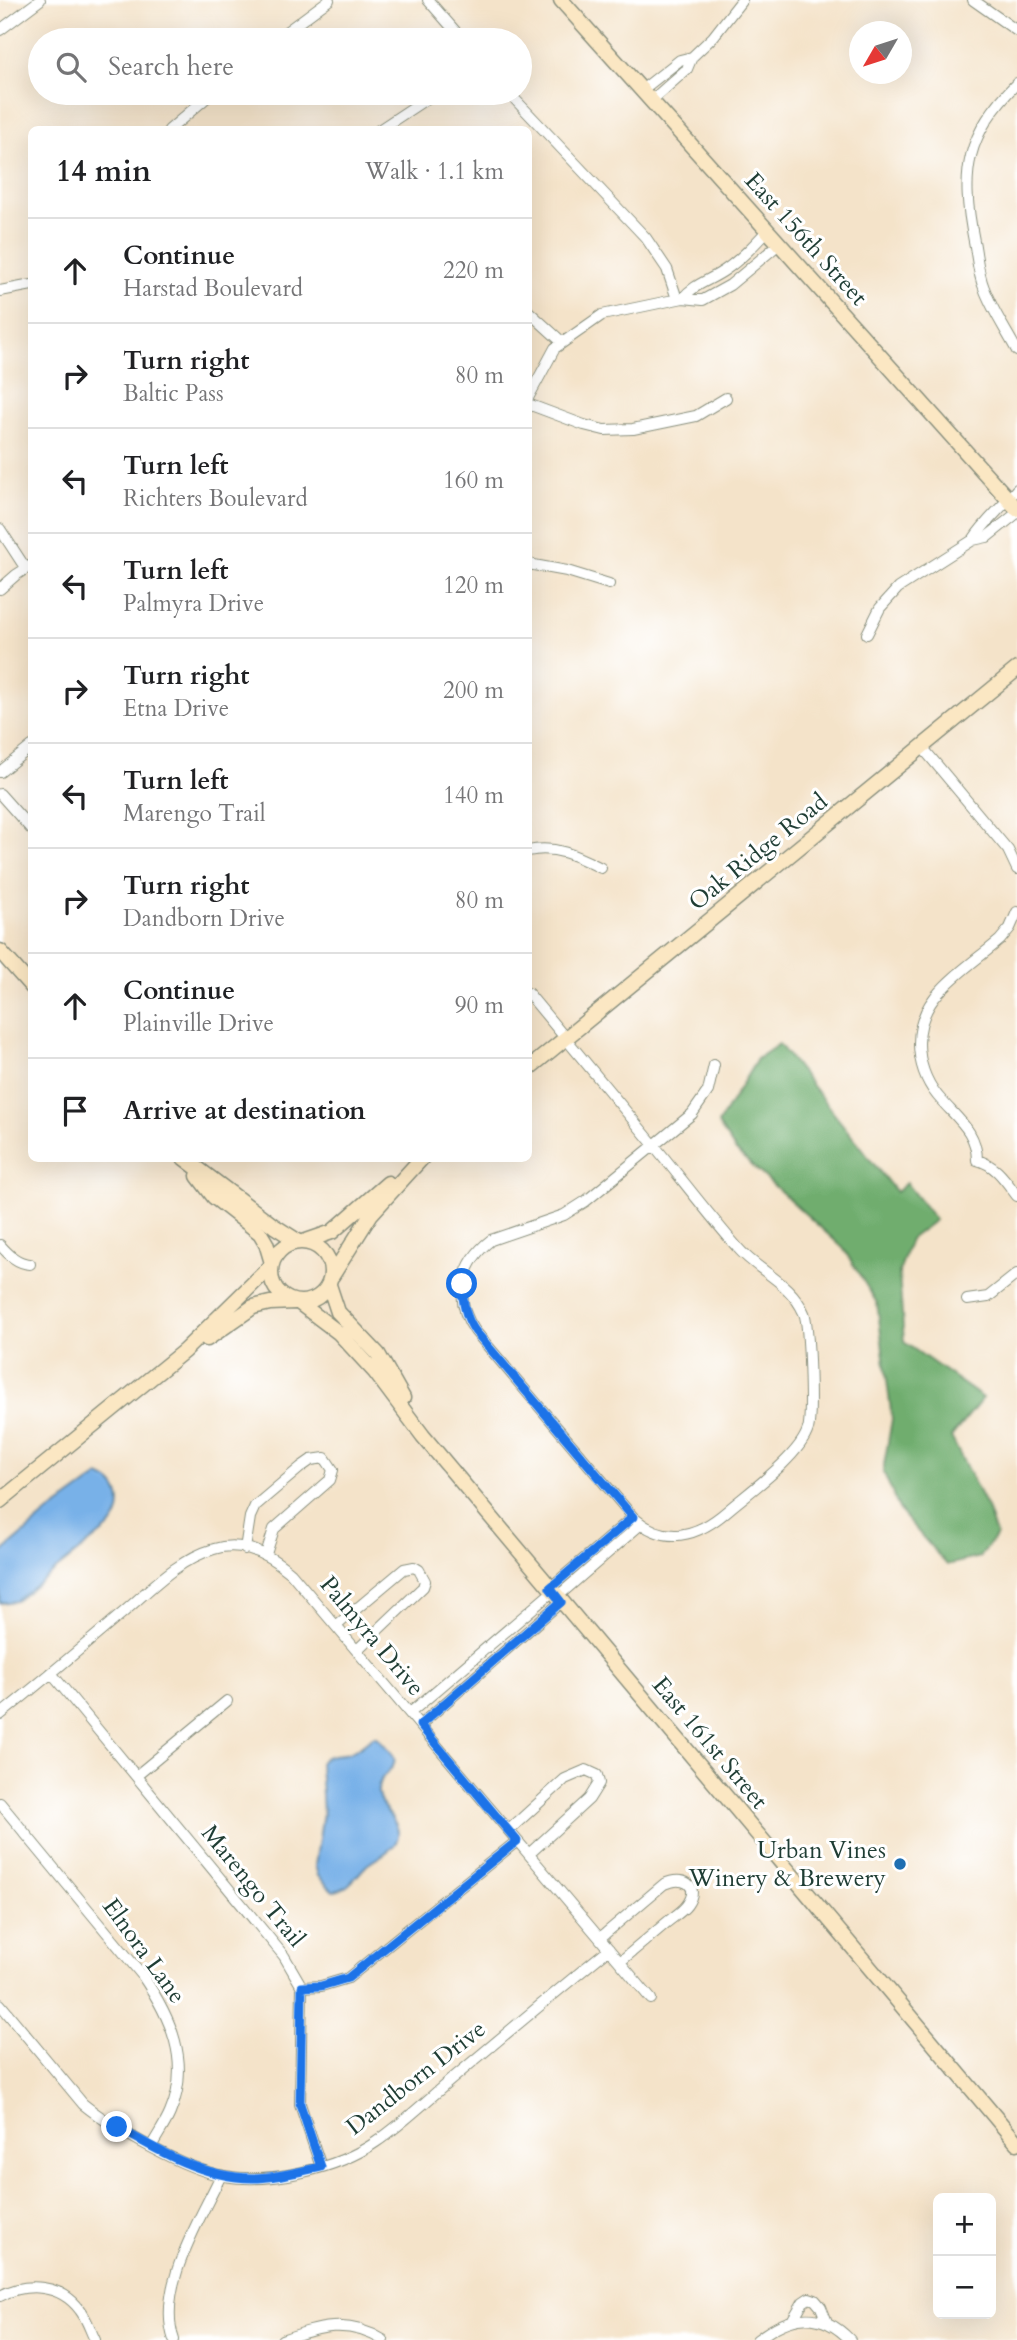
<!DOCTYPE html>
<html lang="en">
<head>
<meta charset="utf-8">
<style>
  :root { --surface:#fff; --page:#f6f6f6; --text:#202124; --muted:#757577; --line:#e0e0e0 }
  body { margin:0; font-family:Cardo,serif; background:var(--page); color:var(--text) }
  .controls { position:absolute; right:21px; bottom:21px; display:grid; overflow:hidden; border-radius:10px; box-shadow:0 7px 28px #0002 }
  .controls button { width:63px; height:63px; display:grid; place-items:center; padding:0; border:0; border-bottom:2px solid var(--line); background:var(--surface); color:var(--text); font:35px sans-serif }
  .compass { position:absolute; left:849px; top:21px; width:63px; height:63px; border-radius:50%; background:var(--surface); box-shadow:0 7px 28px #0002; rotate:231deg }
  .stop { position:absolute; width:21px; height:21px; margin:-16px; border:5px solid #1a73e8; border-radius:50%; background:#fff }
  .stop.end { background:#1a73e8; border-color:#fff; box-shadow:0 2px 7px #0008 }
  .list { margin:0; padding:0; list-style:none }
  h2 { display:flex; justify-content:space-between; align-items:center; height:91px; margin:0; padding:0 28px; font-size:30px }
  h2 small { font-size:23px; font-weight:400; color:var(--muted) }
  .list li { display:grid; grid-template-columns:46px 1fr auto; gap:21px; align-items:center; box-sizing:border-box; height:105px; padding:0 28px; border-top:2px solid var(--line) }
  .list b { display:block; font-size:26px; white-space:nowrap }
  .list p { margin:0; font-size:23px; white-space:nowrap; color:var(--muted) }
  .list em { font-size:23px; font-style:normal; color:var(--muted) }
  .icon { flex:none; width:38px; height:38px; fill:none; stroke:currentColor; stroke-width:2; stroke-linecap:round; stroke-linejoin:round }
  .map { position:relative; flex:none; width:1017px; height:2340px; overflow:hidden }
  .search { position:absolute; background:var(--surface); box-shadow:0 7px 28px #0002; left:28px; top:28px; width:504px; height:77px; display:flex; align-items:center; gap:18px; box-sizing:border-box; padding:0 24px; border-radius:38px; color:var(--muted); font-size:26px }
  .panel { position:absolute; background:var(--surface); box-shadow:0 7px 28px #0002; left:28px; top:126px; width:504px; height:1036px; border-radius:10px }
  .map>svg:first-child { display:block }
  .forest { fill:#70ad6e; stroke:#487551; stroke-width:2 }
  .water { fill:#78b1e8; stroke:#4c778e; stroke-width:2 }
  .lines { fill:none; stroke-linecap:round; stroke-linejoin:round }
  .street-casing { stroke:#8a907e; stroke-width:12 }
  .secondary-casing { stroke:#8a907e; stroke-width:17 }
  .street { stroke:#fff; stroke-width:10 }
  .secondary { stroke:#fbe7c3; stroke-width:14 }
  .route { stroke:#1a73e8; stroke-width:9 }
  .poi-dot { fill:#1f6fb2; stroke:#fff; stroke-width:2.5 }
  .labels { text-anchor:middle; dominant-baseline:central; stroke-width:6; stroke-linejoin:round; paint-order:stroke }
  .street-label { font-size:24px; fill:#1f3d34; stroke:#fff }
  .poi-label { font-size:24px; fill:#1f3d34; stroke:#fff; text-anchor:end }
</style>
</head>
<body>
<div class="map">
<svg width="1017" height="2340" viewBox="0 0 1017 2340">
  <rect width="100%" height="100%" fill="#fff"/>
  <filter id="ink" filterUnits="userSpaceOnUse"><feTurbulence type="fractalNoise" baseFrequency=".0143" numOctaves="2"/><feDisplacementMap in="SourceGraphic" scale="14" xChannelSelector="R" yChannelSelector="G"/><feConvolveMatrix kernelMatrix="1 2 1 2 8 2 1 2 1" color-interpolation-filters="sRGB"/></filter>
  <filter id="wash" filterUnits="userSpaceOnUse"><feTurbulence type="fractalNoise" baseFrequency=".00686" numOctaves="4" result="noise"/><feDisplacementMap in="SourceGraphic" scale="28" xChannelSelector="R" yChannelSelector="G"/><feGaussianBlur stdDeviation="1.57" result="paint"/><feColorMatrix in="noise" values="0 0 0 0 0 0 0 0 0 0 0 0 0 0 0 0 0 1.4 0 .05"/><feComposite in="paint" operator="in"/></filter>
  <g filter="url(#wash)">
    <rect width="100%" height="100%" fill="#f4e3c9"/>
    <path class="forest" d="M 779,1044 L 896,1192 L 906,1183 L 935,1220 L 910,1239 L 899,1273 L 904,1342 L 983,1398 L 951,1437 L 987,1508 L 996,1535 L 980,1557 L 947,1565 L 900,1511 L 883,1471 L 892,1419 L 877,1303 L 843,1248 L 736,1151 L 718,1124 L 757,1059 Z"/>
    <path class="water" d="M 99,1476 C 122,1484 126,1508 111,1526 L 16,1601 L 0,1603 L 0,1554 L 49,1512 Z
      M 375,1736 C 418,1772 376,1765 378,1793 C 380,1809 396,1817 398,1831 C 400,1850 377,1856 366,1866 C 356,1876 349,1890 333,1891 L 318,1876 L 315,1865 L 323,1813 L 320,1763 C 327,1751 340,1757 351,1752 C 360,1748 367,1740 375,1736 Z"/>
  </g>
  <g filter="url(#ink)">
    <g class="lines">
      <defs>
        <path id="street" d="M 428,0 L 463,40
          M 973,0 L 1017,31
          M 0,30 L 40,0
          M 275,40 L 329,0
          M 1017,83 C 966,134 960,172 974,241 C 977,256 978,274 984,288 C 992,310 1006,330 1017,351
          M 642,90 L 680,60 L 692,57
          M 509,93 L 646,238 L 667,269 L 677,299
          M 651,101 L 687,69 L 692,57 L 713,37 L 742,0
          M 169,130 L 212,93
          M 379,130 L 435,93
          M 0,291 L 32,285
          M 683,298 C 694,284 711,280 725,270 C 741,259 754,245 767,231
          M 528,311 L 562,342
          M 528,398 L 555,348 L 602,315 L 683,298 L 703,300 L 730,285 L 779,244
          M 528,404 L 584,425 L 604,430 L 633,429 L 696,416 L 726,398
          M 0,529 L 26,569
          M 973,540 C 985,521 1003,507 1017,489
          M 528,564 L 567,571 L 609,584
          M 0,589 L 16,575 L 30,566
          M 867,634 L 880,608 L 898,588 L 973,540 L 987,537 L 1017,513
          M 922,747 L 1008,850 L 1017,869
          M 0,772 L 32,746
          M 0,794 L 32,830
          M 528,851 C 556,845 577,856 601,868
          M 1017,912 L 1010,928 L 1000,940 C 979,958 953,975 935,997 C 910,1029 916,1073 942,1101 C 959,1120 977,1133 977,1160 C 996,1165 1005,1180 1017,1196
          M 528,993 C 570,1044 612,1094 653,1144 C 681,1178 708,1214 737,1247 C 758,1272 790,1281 804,1313 C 809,1324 812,1416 808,1429 C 800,1456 749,1492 727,1511 C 697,1537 665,1546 633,1517 L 475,1331 C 453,1300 461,1263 491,1240 L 564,1215 L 586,1201 L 692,1114 L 708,1091 L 714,1065
          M 0,1245 C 9,1255 17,1263 30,1264
          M 967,1300 L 988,1297 L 1017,1274
          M 245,1549 L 250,1517 L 255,1506 L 301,1467 L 311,1460 L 325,1458 L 333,1470 L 330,1480 L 274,1529 L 266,1554
          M 550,1588 L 633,1517
          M 557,1597 L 641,1524
          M 336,1626 L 404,1569 L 414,1567 L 419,1570 L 425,1581 L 423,1587 L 357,1650
          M 51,1673 L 284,1956 L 302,1987 L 300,2104 L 321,2167
          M 410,1713 L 552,1592
          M 0,1715 C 40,1683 79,1650 119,1616 C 148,1592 176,1560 214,1549 C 243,1540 270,1555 291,1573 L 651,1999
          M 420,1725 L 561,1602
          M 136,1776 L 227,1701
          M 0,1803 L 142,1975 C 170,2016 192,2062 170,2113 C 165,2125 157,2136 151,2147
          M 509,1830 L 565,1779 L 586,1770 L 597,1775 L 599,1783 L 589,1799 L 529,1854
          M 600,1938 L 664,1884 C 683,1875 701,1885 687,1905 C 682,1912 673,1917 666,1923 C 651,1936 635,1949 620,1962
          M 302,1987 L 321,1986 L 348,1978 L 517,1841
          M 0,2004 L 83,2104 C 114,2129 184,2169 224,2176 C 270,2184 337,2169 376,2142 C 405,2122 431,2096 458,2074 C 508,2032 558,1990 609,1949
          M 0,2296 C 27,2282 61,2284 80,2310 C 87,2319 90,2330 95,2340
          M 793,2319 L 803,2302 L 809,2298 L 815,2300 L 821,2307 L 827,2322
          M 174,2340 C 156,2288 199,2222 221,2175
          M 282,2340 C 319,2327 347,2318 383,2340
          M 757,2340 C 789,2315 820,2308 850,2340"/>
        <path id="secondary" d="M 561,0 L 1017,509
          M 0,951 L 32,987
          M 528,1069 L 1017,669
          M 184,1158 L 274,1226 L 299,1242
          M 198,1176 L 214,1197 L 260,1233 L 266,1243 L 272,1263
          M271 1272a30 30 0 1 1 60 0a30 30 0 1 1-60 0Z
          M 303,1242 L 332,1232 L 388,1183
          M 332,1276 L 371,1214 L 422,1158
          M 329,1285 L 338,1312 L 378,1354 L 403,1398
          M 298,1302 L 339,1333 L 375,1372 L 423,1436 L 1017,2143
          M 207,1339 L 253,1307 L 270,1303 L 295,1302
          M 0,1501 L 184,1351 L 271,1266"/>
      </defs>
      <use href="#street" class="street-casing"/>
      <use href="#secondary" class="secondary-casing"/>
      <use href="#street" class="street"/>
      <use href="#secondary" class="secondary"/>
    </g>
  </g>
  <g class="lines" filter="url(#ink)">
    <path class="route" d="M 117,2127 C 157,2150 204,2178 252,2178 C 275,2178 298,2172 321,2167 L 300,2104 L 302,1987 L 321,1986 L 348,1978 L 517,1841 L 420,1725 L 561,1602 L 550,1588 L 633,1517 L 475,1331 C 465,1316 463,1303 462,1284"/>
  </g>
  <circle class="poi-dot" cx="900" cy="1864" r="7"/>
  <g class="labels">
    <g class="street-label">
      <text transform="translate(806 239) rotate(48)">East 156th Street</text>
      <text transform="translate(758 852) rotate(-39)">Oak Ridge Road</text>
      <text transform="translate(372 1636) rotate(50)">Palmyra Drive</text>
      <text transform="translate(710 1743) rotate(50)">East 161st Street</text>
      <text transform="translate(253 1886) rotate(51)">Marengo Trail</text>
      <text transform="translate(144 1951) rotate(54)">Elnora Lane</text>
      <text transform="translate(416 2078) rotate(-38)">Dandborn Drive</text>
    </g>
    <g class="poi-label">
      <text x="886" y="1850">Urban Vines<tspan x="886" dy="28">Winery &amp; Brewery</tspan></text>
    </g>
  </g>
</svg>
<div class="controls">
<button>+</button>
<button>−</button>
</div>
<svg class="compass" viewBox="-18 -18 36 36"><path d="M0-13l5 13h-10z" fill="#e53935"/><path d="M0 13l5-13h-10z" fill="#757577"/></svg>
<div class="stop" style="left:462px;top:1284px"></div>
<div class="stop end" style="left:117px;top:2127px"></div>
<div class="search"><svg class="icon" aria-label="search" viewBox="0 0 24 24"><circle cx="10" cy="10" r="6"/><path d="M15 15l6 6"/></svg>Search here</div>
<section class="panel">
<h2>14 min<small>Walk · 1.1 km</small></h2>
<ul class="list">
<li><svg class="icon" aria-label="ahead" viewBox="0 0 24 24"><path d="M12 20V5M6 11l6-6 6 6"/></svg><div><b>Continue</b><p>Harstad Boulevard</p></div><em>220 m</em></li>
<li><svg class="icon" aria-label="right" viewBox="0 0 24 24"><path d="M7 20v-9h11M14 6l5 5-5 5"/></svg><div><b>Turn right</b><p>Baltic Pass</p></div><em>80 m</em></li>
<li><svg class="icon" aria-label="left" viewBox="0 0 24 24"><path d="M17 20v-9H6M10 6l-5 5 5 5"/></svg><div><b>Turn left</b><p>Richters Boulevard</p></div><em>160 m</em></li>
<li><svg class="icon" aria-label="left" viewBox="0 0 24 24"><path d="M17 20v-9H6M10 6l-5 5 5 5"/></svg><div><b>Turn left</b><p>Palmyra Drive</p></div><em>120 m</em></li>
<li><svg class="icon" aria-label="right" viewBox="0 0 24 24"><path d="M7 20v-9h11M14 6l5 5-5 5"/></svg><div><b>Turn right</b><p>Etna Drive</p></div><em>200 m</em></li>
<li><svg class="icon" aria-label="left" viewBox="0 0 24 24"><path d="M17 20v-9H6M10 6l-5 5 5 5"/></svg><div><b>Turn left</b><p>Marengo Trail</p></div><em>140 m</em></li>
<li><svg class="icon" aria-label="right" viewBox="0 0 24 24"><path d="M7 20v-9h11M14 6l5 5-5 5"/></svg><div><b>Turn right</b><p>Dandborn Drive</p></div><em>80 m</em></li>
<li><svg class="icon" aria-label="ahead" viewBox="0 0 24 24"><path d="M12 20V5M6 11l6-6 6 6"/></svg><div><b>Continue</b><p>Plainville Drive</p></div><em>90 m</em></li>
<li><svg class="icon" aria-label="arrive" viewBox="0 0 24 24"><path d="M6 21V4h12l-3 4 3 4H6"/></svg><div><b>Arrive at destination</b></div></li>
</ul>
</section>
</div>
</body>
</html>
